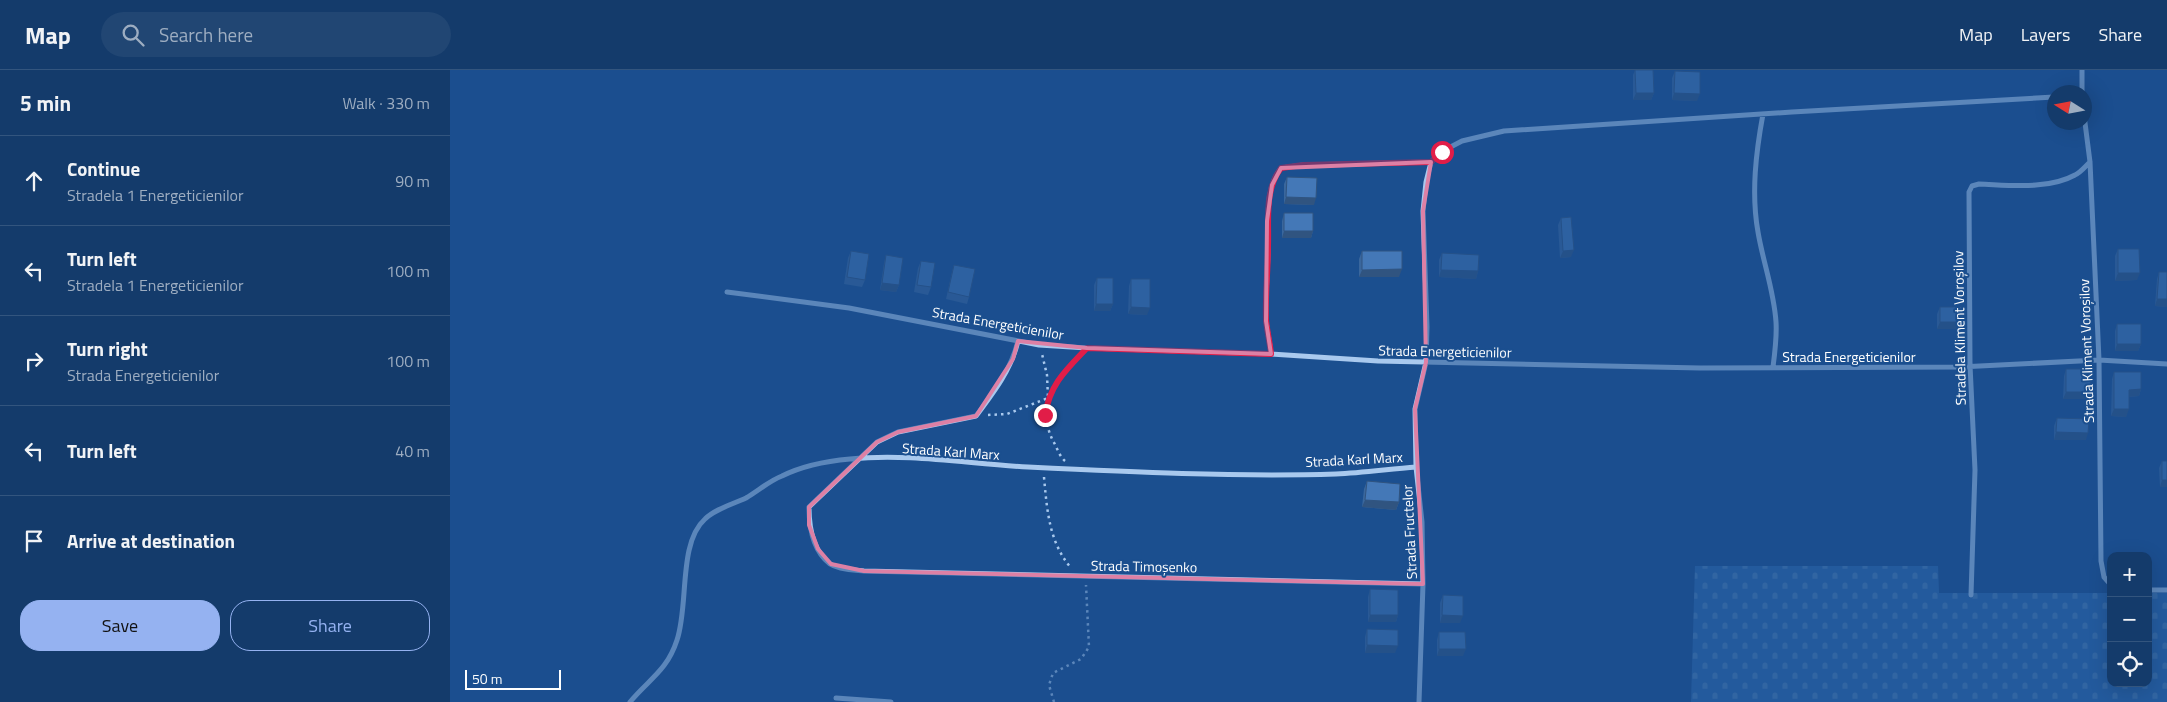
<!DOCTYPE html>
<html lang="en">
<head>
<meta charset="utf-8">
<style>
  :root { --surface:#143b6b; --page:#214673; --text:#f1f3f6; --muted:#9dadc1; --line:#33557e; --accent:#95b2f1 }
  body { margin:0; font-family:"Titillium Web",sans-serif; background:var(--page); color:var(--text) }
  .controls { position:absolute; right:15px; bottom:15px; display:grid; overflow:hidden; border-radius:10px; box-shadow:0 5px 20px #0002 }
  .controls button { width:45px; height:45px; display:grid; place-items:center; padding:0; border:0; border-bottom:1px solid var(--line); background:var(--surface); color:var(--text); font:25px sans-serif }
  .compass { position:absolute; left:1597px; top:15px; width:45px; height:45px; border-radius:50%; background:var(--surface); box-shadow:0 5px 20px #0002; rotate:281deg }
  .scale { position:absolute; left:15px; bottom:12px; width:96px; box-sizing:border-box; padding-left:5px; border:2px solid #fff; border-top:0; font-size:14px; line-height:18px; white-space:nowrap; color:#fff; -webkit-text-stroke:4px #1b4f8f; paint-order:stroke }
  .stop { position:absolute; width:15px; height:15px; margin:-11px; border:4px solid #e11d48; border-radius:50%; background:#fff }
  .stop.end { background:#e11d48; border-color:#fff; box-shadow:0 1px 5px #0008 }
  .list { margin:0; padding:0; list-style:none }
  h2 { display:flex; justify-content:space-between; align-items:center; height:65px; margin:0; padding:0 20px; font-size:21px }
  h2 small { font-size:16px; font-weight:400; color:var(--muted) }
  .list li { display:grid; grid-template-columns:32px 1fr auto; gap:15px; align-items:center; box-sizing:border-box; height:90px; padding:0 20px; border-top:1px solid var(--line) }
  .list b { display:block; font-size:19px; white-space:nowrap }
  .list p { margin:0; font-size:16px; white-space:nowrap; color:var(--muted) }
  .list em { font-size:16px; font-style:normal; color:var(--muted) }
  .actions { display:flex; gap:10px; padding:15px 20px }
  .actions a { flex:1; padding:11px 0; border:1px solid var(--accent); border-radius:20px; text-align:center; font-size:18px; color:var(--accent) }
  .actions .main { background:var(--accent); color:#111 }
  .icon { flex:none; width:28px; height:28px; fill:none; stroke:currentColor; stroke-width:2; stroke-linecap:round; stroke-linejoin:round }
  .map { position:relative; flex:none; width:1717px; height:632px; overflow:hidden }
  header { display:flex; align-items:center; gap:30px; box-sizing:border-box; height:70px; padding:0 25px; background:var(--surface); border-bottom:1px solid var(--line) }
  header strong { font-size:24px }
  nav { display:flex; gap:28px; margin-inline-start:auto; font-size:18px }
  .search { width:350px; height:45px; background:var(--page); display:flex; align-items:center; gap:12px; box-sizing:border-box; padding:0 18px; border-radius:28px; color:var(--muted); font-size:19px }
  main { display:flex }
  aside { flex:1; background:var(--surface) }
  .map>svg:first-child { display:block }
  .cemetery { fill:url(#cemetery-stones) }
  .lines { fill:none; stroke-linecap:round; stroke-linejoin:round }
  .path { stroke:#a9c9ee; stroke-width:2.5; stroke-dasharray:2.5 4; stroke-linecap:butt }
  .street { stroke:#a9c9ee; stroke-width:5 }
  .wall { fill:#3a679d }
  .shaded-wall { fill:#305480 }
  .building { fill:#4478b7; stroke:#305480 }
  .route { stroke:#e11d48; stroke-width:6 }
  .marked { fill:none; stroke:#dd80a5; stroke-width:4; stroke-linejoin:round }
  .labels { text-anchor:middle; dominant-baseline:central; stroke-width:4; stroke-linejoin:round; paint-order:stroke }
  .street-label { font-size:14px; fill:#fff; stroke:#1b4f8f }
</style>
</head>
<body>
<header>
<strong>Map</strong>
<div class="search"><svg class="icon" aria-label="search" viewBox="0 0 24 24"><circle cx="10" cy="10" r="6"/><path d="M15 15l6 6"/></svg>Search here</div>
<nav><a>Map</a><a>Layers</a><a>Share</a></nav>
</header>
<main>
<aside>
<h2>5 min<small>Walk · 330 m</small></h2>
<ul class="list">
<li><svg class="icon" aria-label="ahead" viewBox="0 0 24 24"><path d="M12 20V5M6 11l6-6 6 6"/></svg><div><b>Continue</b><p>Stradela 1 Energeticienilor</p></div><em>90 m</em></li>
<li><svg class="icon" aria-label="left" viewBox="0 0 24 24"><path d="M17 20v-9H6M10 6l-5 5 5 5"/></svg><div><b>Turn left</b><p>Stradela 1 Energeticienilor</p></div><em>100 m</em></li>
<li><svg class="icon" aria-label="right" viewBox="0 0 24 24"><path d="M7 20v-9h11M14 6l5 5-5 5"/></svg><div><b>Turn right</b><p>Strada Energeticienilor</p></div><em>100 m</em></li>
<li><svg class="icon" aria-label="left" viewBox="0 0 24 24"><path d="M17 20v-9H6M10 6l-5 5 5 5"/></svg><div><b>Turn left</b></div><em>40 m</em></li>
<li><svg class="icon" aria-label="arrive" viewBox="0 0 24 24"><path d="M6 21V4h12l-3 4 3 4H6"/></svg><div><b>Arrive at destination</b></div></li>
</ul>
<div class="actions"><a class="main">Save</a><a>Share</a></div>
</aside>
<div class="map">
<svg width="1717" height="632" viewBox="0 0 1717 632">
  <defs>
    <pattern id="cemetery-stones" width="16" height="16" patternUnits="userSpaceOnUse" patternTransform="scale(1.25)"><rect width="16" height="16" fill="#2e69ad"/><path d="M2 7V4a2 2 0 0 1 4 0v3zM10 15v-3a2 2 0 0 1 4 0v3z" fill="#4d80b9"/></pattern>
  </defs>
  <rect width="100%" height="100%" fill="#1b4f8f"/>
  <path class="cemetery" d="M 1245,496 L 1488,496 L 1489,523 L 1661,523 L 1661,613 L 1698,613 L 1698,523 L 1717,523 L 1717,632 L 1241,632 Z"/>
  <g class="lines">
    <path class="path" d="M 538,345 L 557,344 L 598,328 L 597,305 L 592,284
      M 615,391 C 609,386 607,377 603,371 C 585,333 605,312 630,285
      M 594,407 C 597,440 599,472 621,498
      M 604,632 L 599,615 L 603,603 L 631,589 L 639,577 L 636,515"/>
    <path class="street" d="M 1632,0 L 1632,22
      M 1313,44 C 1306,82 1301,123 1308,162 C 1313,192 1324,221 1326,252 C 1327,267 1325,282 1323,297
      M 1634,45 L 1640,92 L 1649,290 L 1651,491 L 1654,507 L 1661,515
      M 277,222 L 399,238 L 589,275 L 637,278 L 821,284 L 928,291 L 1250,298 L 1510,297 L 1649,290 L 1717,294
      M 568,271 C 561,300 544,322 526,346 L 448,362 L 427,372 L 359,437 C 359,456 363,481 380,494 C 389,500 404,500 414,501 L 973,514
      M 821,284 C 820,273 817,261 816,250 C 815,225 818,201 818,176 C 819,150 814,119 831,98 L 853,95 L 981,92
      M 1698,520 L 1717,520
      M 1521,525 L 1525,400 L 1520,295 L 1519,122 L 1522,116 L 1529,114 C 1559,115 1598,120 1625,105 C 1630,103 1635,97 1640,92
      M 386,628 L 441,632
      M 180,632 C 199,609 217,601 227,570 C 239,535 228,473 255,449 C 265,439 283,434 296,428 C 308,421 319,411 332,406 C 352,396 378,391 400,389 C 459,383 519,394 578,397 C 680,402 784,407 886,404 C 913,403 939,399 966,397
      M 969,632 L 973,514 L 972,452 L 966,397 L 965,339 L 976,292 L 977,257 L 973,141 L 976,112 L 981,92 L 991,82 L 1012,71 L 1054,61 L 1342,42 L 1604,27"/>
  </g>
  <path class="wall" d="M 1185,0 L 1203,0 L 1204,23 L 1201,30 L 1183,30 L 1183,5 Z
    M 1225,1 L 1247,31 L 1222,30 L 1222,8 Z
    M 837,107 L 864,135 L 834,134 L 834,114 Z
    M 834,143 L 863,161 L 861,168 L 832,168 L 832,151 Z
    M 1111,148 L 1121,187 L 1110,188 L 1108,155 Z
    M 1668,179 L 1687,210 L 1665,211 L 1665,186 Z
    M 401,181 L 415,210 L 412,217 L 394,214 L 398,188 Z
    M 912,181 L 949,207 L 909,207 L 909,189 Z
    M 992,183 L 1028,201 L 1026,209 L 989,207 L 989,190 Z
    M 436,185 L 449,215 L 446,222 L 430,220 L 434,193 Z
    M 471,191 L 481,217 L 478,225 L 464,222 L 468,198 Z
    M 504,195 L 519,227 L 517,234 L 496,229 L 502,202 Z
    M 1709,202 L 1717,202 L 1717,237 L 1705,236 L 1707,209 Z
    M 647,208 L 663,234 L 660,241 L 644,241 L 644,215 Z
    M 681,209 L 697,245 L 678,244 L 679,216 Z
    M 1490,237 L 1512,252 L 1509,259 L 1487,259 L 1487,244 Z
    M 1667,254 L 1691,274 L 1688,281 L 1665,281 L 1665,261 Z
    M 1616,299 L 1638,329 L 1613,329 L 1614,306 Z
    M 1664,302 L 1691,319 L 1689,326 L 1679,327 L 1676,347 L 1661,346 L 1662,309 Z
    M 1607,348 L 1636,370 L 1604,370 L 1604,356 Z
    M 1712,391 L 1717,391 L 1717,417 L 1710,417 L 1709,398 Z
    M 917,411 L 949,432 L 946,440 L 912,437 L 914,419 Z
    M 920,519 L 948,545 L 946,552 L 918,552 L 918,527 Z
    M 993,525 L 1010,553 L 990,553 L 990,533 Z
    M 917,559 L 945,583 L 915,583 L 915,567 Z
    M 989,562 L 1013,586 L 987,586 L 987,570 Z"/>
  <path class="shaded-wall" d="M 1186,23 L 1204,23 L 1201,30 L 1183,30 Z
    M 1224,23 L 1250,24 L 1247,31 L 1222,30 Z
    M 836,127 L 866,128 L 864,135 L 834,134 Z
    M 834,161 L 863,161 L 861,168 L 832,168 Z
    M 1124,180 L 1121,187 L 1110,188 L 1113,181 Z
    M 952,199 L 949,207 L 909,207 L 912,200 Z
    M 991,200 L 1028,201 L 1026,209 L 989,207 Z
    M 1668,203 L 1690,203 L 1687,210 L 1665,211 Z
    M 432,213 L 449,215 L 446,222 L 430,220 Z
    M 1707,229 L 1717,229 L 1717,237 L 1705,236 Z
    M 646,234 L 663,234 L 660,241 L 644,241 Z
    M 681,237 L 700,238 L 697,245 L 678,244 Z
    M 1490,252 L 1512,252 L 1509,259 L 1487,259 Z
    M 1667,274 L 1691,274 L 1688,281 L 1665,281 Z
    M 1691,319 L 1689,326 L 1677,327 L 1679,320 Z
    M 1616,322 L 1640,322 L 1638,329 L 1613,329 Z
    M 1664,339 L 1679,339 L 1676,347 L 1661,346 Z
    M 1606,362 L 1638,363 L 1636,370 L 1604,370 Z
    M 1712,410 L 1717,410 L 1717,417 L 1710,417 Z
    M 915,430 L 949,432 L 946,440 L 912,437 Z
    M 920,545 L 948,545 L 946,552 L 918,552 Z
    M 992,545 L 1013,546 L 1010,553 L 990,553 Z
    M 917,575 L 948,576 L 945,583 L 915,583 Z
    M 989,579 L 1016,579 L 1013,586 L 987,586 Z"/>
  <path class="building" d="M 1185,0 L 1203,0 L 1204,23 L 1186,23 Z
    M 1225,1 L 1250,2 L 1250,24 L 1224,23 Z
    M 837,107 L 867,108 L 866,128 L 836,127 Z
    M 834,143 L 863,143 L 863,161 L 834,161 Z
    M 1121,147 L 1124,180 L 1113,181 L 1111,148 Z
    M 1668,179 L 1689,179 L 1690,203 L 1668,203 Z
    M 401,181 L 419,184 L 415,210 L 397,207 Z
    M 912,181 L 952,181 L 952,199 L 912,200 Z
    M 992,183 L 1029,185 L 1028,201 L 991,200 Z
    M 436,185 L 453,188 L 449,215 L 432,213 Z
    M 471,191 L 485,193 L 481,217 L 467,215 Z
    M 504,195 L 525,199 L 519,227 L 498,222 Z
    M 1709,202 L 1717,202 L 1717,229 L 1707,229 Z
    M 647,208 L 663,208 L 663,234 L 646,234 Z
    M 681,209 L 700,209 L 700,238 L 681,237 Z
    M 1490,237 L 1512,237 L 1512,252 L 1490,252 Z
    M 1667,254 L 1691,254 L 1691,274 L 1667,274 Z
    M 1616,299 L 1641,299 L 1640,322 L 1616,322 Z
    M 1664,302 L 1691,302 L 1691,319 L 1679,320 L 1679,339 L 1664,339 Z
    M 1607,348 L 1639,349 L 1638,363 L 1606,362 Z
    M 1712,391 L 1717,391 L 1717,410 L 1712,410 Z
    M 917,411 L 950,414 L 949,432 L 915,430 Z
    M 920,519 L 948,520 L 948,545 L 920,545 Z
    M 993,525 L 1013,526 L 1013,546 L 992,545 Z
    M 917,559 L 948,560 L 948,576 L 917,575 Z
    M 989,562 L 1015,562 L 1016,579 L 989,579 Z"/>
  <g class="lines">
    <path class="route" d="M 595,345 C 600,314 616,300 637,278 L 821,284 C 820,273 817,261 816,250 C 815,225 818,201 818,176 C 819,150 814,120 831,98 L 853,95 L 981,92 L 992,82"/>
  </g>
  <path d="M0 0H1717V632H0ZM 981,92 L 973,141 L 976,292 L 965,339 L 973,514 L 414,501 L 381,494 L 368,479 L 359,455 L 359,437 L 427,372 L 448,362 L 526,346 L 563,289 L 568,271 L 637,278 L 821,284 L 816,251 L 817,151 L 822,115 L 831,98 Z" fill="#1b4f8f" fill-opacity=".55" fill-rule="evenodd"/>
  <path class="marked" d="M 981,92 L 973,141 L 976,292 L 965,339 L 973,514 L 414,501 L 381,494 L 368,479 L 359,455 L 359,437 L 427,372 L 448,362 L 526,346 L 563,289 L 568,271 L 637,278 L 821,284 L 816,251 L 817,151 L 822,115 L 831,98 Z"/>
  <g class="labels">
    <g class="street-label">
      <text transform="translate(548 253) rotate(10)">Strada Energeticienilor</text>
      <text transform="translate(1509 258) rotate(-91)">Stradela Kliment Voroșilov</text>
      <text transform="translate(995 281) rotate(1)">Strada Energeticienilor</text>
      <text transform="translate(1636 281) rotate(-92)">Strada Kliment Voroșilov</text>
      <text x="1399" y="286">Strada Energeticienilor</text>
      <text transform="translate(501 381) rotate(4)">Strada Karl Marx</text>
      <text transform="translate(904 389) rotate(-3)">Strada Karl Marx</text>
      <text transform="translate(959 462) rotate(-93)">Strada Fructelor</text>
      <text transform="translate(694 496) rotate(1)">Strada Timoșenko</text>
    </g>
  </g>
</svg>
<div class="controls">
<button>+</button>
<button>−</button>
<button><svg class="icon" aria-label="locate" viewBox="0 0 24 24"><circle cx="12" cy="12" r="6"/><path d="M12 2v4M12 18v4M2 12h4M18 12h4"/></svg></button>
</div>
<svg class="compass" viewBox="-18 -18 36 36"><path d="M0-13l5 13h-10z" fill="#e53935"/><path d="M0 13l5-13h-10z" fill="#9dadc1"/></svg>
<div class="scale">50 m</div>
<div class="stop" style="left:992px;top:82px"></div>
<div class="stop end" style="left:595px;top:345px"></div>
</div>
</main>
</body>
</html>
